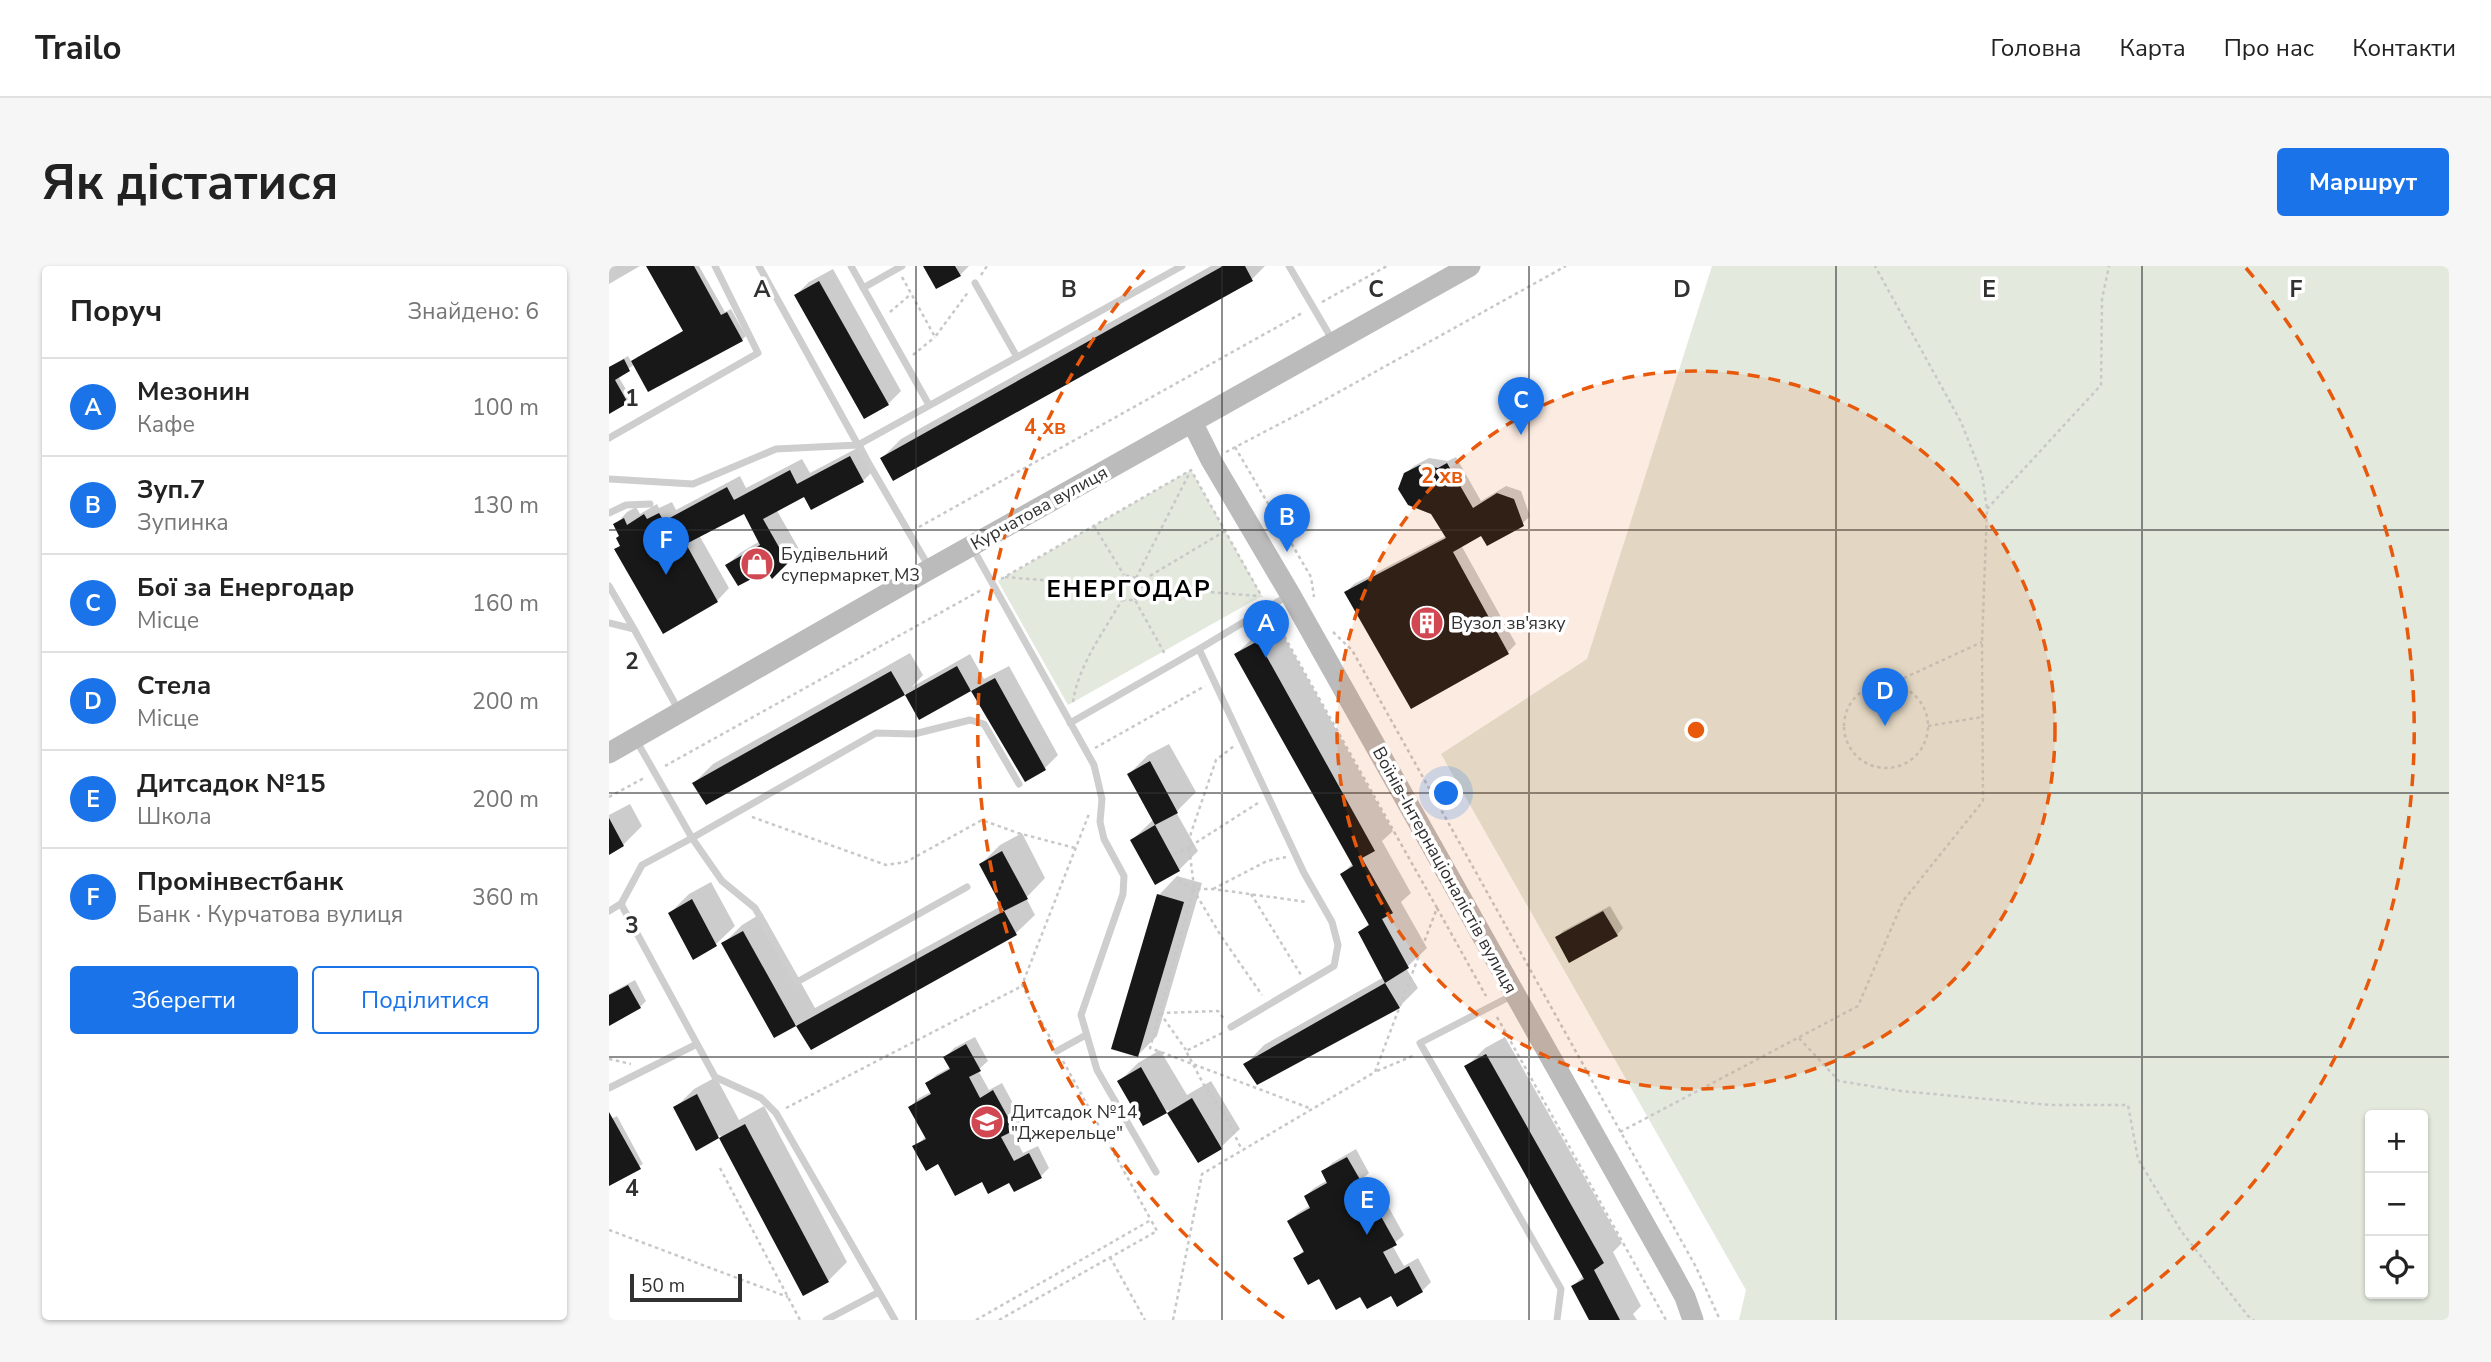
<!DOCTYPE html>
<html lang="uk">
<head>
<meta charset="utf-8">
<style>
  :root { --surface:#fff; --page:#f6f6f6; --text:#222; --muted:#767676; --line:#e0e0e0; --accent:#1a73e8 }
  body { margin:0; font-family:"Nunito Sans",sans-serif; background:var(--page); color:var(--text) }
  .controls { position:absolute; right:21px; bottom:21px; display:grid; overflow:hidden; border-radius:7px; box-shadow:0 2px 5px #0004 }
  .controls button { width:63px; height:63px; display:grid; place-items:center; padding:0; border:0; border-bottom:2px solid var(--line); background:var(--surface); color:var(--text); font:35px sans-serif }
  .scale { position:absolute; left:21px; bottom:18px; width:112px; box-sizing:border-box; padding-left:7px; border:4px solid #313131; border-top:0; font-size:19px; line-height:24px; white-space:nowrap; color:#313131; -webkit-text-stroke:5px #fff; paint-order:stroke }
  .you { position:absolute; left:838px; top:528px; width:24px; height:24px; margin:-18px; border:5px solid #fff; border-radius:50%; background:#1a73e8; box-shadow:0 0 0 10px #1a73e833 }
  .badge { display:grid; place-items:center; width:46px; height:46px; border-radius:50%; background:var(--accent); color:#fff; font-size:23px; font-weight:700 }
  .pin { position:absolute; translate:-50% -58px; filter:drop-shadow(0 2px 4px #0008) }
  .pin::after { content:''; position:absolute; top:37px; width:24px; height:21px; background:inherit; clip-path:polygon(0 0,100% 0,50% 100%) }
  .list { margin:0; padding:0; list-style:none }
  h2 { display:flex; justify-content:space-between; align-items:center; height:91px; margin:0; padding:0 28px; font-size:30px }
  h2 small { font-size:23px; font-weight:400; color:var(--muted) }
  .list li { display:grid; grid-template-columns:46px 1fr auto; gap:21px; align-items:center; box-sizing:border-box; height:98px; padding:0 28px; border-top:2px solid var(--line) }
  .list b { display:block; font-size:26px; white-space:nowrap }
  .list p { margin:0; font-size:23px; white-space:nowrap; color:var(--muted) }
  .list em { font-size:23px; font-style:normal; color:var(--muted) }
  .actions { display:flex; gap:14px; padding:21px 28px }
  .actions a { flex:1; padding:16px 0; border:2px solid var(--accent); border-radius:7px; text-align:center; font-size:24px; color:var(--accent) }
  .actions .main { background:var(--accent); color:#fff }
  .icon { flex:none; width:38px; height:38px; fill:none; stroke:currentColor; stroke-width:2; stroke-linecap:round; stroke-linejoin:round }
  .map { position:relative; flex:none; width:1840px; height:1054px; overflow:hidden; border-radius:7px }
  header { display:flex; align-items:center; gap:42px; box-sizing:border-box; height:98px; padding:0 35px; background:var(--surface); border-bottom:2px solid var(--line) }
  header strong { font-size:33px }
  nav { display:flex; gap:38px; margin-inline-start:auto; font-size:24px }
  .intro { display:flex; align-items:center; justify-content:space-between; box-sizing:border-box; height:168px; padding:0 42px }
  h1 { margin:0; font-size:49px }
  .button { padding:18px 32px; border-radius:7px; background:var(--accent); color:#fff; font-size:24px; font-weight:700 }
  main { display:flex; gap:42px; padding:0 42px }
  aside { flex:1; background:var(--surface); border-radius:7px; box-shadow:0 2px 5px #0004 }
  .map>svg:first-child { display:block }
  .green { fill:#e3e9dd; fill-rule:evenodd }
  .shadow { fill:#0003 }
  .building { fill:#181818 }
  .lines { fill:none; stroke-linecap:round; stroke-linejoin:round }
  .path { stroke:#c8c8c8; stroke-width:2.5; stroke-dasharray:3.5 3.5; stroke-linecap:butt }
  .lane { stroke:#cecece; stroke-width:7 }
  .secondary { stroke:#bbb; stroke-width:21 }
  .grid { fill:none; stroke:#313131; stroke-width:2; stroke-opacity:0.55 }
  .ring { fill:none; stroke:#e8590c; stroke-width:3.5; stroke-dasharray:12 9 }
  .labels { text-anchor:middle; dominant-baseline:central; stroke-width:7; stroke-linejoin:round; paint-order:stroke }
  .street-label { font-size:18px; fill:#313131; stroke:#fff }
  .poi-label { font-size:18px; fill:#313131; stroke:#fff; text-anchor:start }
  .district-label { font-size:24px; font-weight:bold; letter-spacing:2px; fill:#000; stroke:#fff }
  .grid-label { font-size:23px; text-anchor:middle; font-weight:bold; fill:#313131; stroke:#fff; stroke-width:7; stroke-linejoin:round; paint-order:stroke }
  .centre { fill:#e8590c; stroke:#fff; stroke-width:3.5 }
  .ring-label { font-size:21px; text-anchor:middle; font-weight:bold; fill:#e8590c; stroke:#fff; stroke-width:7; stroke-linejoin:round; paint-order:stroke }
</style>
</head>
<body>
<header>
<strong>Trailo</strong>
<nav><a>Головна</a><a>Карта</a><a>Про нас</a><a>Контакти</a></nav>
</header>
<div class="intro"><h1>Як дістатися</h1><a class="button">Маршрут</a></div>
<main>
<aside>
<h2>Поруч<small>Знайдено: 6</small></h2>
<ul class="list">
<li><span class="badge">A</span><div><b>Мезонин</b><p>Кафе</p></div><em>100 m</em></li>
<li><span class="badge">B</span><div><b>Зуп.7</b><p>Зупинка</p></div><em>130 m</em></li>
<li><span class="badge">C</span><div><b>Бої за Енергодар</b><p>Місце</p></div><em>160 m</em></li>
<li><span class="badge">D</span><div><b>Стела</b><p>Місце</p></div><em>200 m</em></li>
<li><span class="badge">E</span><div><b>Дитсадок №15</b><p>Школа</p></div><em>200 m</em></li>
<li><span class="badge">F</span><div><b>Промінвестбанк</b><p>Банк · Курчатова вулиця</p></div><em>360 m</em></li>
</ul>
<div class="actions"><a class="main">Зберегти</a><a>Поділитися</a></div>
</aside>
<div class="map">
<svg width="1840" height="1054" viewBox="0 0 1840 1054">
  <rect width="100%" height="100%" fill="#fff"/>
  <path class="green" d="M 1103,0 L 1840,0 L 1840,1054 L 1130,1054 L 1137,1024 L 832,488 L 978,393 ZM 1761,849 L 1814,849 L 1814,1028 L 1761,1028 Z
    M 582,204 L 653,330 L 459,439 L 389,315 Z"/>
  <path class="shadow" d="M 0,0 L 31,0 L 0,18 Z
    M 39,0 L 90,0 L 116,46 L 122,43 L 137,70 L 133,74 L 26,98 L 9,110 L 22,132 L 18,136 L 0,136 L 0,101 L 19,90 L 23,97 L 28,91 L 76,65 Z
    M 316,0 L 360,0 L 351,9 Z
    M 602,0 L 656,0 L 643,13 L 273,192 L 292,173 Z
    M 224,3 L 292,125 L 279,138 L 187,29 L 200,16 Z
    M 254,179 L 266,203 L 254,215 L 196,228 L 167,243 L 190,283 L 164,310 L 158,303 L 118,299 L 131,287 L 151,275 L 135,246 L 90,269 L 120,322 L 108,335 L 8,283 L 12,279 L 12,269 L 6,259 L 18,246 L 27,241 L 31,248 L 48,238 L 50,242 L 63,236 L 67,244 L 131,210 L 137,222 L 193,193 L 201,207 Z
    M 847,191 L 872,235 L 897,220 L 912,225 L 921,250 L 913,258 L 872,267 L 852,279 L 907,378 L 899,386 L 737,326 L 745,318 L 837,270 L 796,208 L 805,200 L 820,192 L 839,195 Z
    M 668,358 L 784,565 L 773,575 L 802,627 L 792,636 L 818,682 L 797,702 L 809,722 L 790,741 L 637,798 L 655,779 L 775,711 L 751,666 L 761,657 L 733,608 L 744,597 L 627,388 L 646,370 Z
    M 301,387 L 314,409 L 303,421 L 361,388 L 375,413 L 400,400 L 449,489 L 436,502 L 416,513 L 362,423 L 311,452 L 296,427 L 97,536 L 85,517 L 104,498 Z
    M 560,478 L 587,526 L 567,546 L 589,585 L 570,604 L 523,574 L 545,553 L 520,508 L 539,489 Z
    M 21,538 L 33,560 L 14,579 L 0,587 L 0,549 Z
    M 413,567 L 436,612 L 417,632 L 426,649 L 407,667 L 202,782 L 187,758 L 165,770 L 115,677 L 133,659 L 153,647 L 206,742 L 394,639 L 372,598 L 391,579 Z
    M 568,610 L 593,617 L 548,770 L 529,789 L 550,629 Z
    M 102,616 L 126,660 L 107,678 L 61,647 L 80,628 Z
    M 1001,640 L 1014,662 L 1008,669 L 948,672 L 954,665 Z
    M 26,714 L 37,735 L 31,741 L 0,758 L 0,728 Z
    M 366,771 L 379,795 L 369,804 L 380,824 L 393,817 L 413,854 L 402,864 L 414,887 L 429,880 L 440,902 L 432,910 L 400,914 L 373,914 L 330,896 L 306,881 L 317,870 L 301,841 L 310,832 L 322,826 L 318,818 L 327,809 L 342,801 L 337,791 L 345,782 Z
    M 896,771 L 1013,977 L 1004,986 L 1032,1040 L 1024,1048 L 1028,1054 L 982,1054 L 964,1020 L 975,1009 L 857,801 L 876,782 Z
    M 551,784 L 578,829 L 602,815 L 631,863 L 612,881 L 589,895 L 559,844 L 534,857 L 510,816 L 529,797 Z
    M 107,811 L 130,854 L 155,840 L 238,996 L 219,1015 L 195,1027 L 111,869 L 88,882 L 66,842 L 85,823 Z
    M 8,850 L 34,898 L 0,918 L 0,854 Z
    M 747,883 L 760,907 L 749,917 L 760,939 L 774,931 L 795,969 L 783,979 L 795,1000 L 809,992 L 822,1016 L 813,1025 L 789,1038 L 783,1027 L 752,1029 L 711,1010 L 686,993 L 696,983 L 680,955 L 689,947 L 702,939 L 697,930 L 705,922 L 719,914 L 714,906 L 723,897 Z"/>
  <path class="building" d="M 37,0 L 85,0 L 112,49 L 118,46 L 134,75 L 39,126 L 22,95 L 74,65 Z
    M 314,0 L 346,0 L 352,10 L 327,23 Z
    M 614,0 L 636,0 L 644,15 L 284,215 L 271,192 Z
    M 210,15 L 280,139 L 255,153 L 185,29 Z
    M 15,93 L 21,105 L 6,114 L 19,137 L 0,148 L 0,101 Z
    M 241,190 L 255,216 L 202,244 L 195,231 L 154,253 L 179,297 L 163,313 L 158,305 L 129,320 L 116,299 L 151,279 L 135,248 L 77,278 L 109,336 L 54,368 L 5,283 L 11,280 L 7,272 L 10,270 L 4,258 L 15,252 L 18,259 L 35,248 L 38,253 L 50,247 L 55,255 L 118,221 L 125,234 L 181,204 L 188,218 Z
    M 838,197 L 864,242 L 888,227 L 905,233 L 915,260 L 878,280 L 872,270 L 844,286 L 900,388 L 802,443 L 735,326 L 837,272 L 822,248 L 799,239 L 789,223 L 795,207 L 811,199 L 829,202 Z
    M 649,375 L 766,585 L 753,592 L 784,647 L 773,653 L 800,702 L 776,717 L 749,666 L 760,659 L 731,608 L 744,600 L 625,388 Z
    M 348,400 L 362,425 L 310,454 L 296,429 Z
    M 282,405 L 296,429 L 97,539 L 83,517 Z
    M 386,412 L 437,504 L 416,516 L 362,425 Z
    M 541,495 L 569,547 L 546,559 L 518,508 Z
    M 0,552 L 15,580 L 0,589 Z
    M 546,559 L 571,605 L 546,619 L 521,574 Z
    M 393,585 L 419,633 L 395,645 L 370,598 Z
    M 548,628 L 575,636 L 529,791 L 502,783 Z
    M 83,633 L 108,680 L 84,694 L 59,647 Z
    M 395,645 L 408,669 L 202,784 L 187,760 Z
    M 994,645 L 1009,670 L 960,697 L 946,671 Z
    M 134,665 L 187,760 L 165,772 L 112,677 Z
    M 776,717 L 791,742 L 648,819 L 634,798 Z
    M 19,719 L 32,742 L 0,760 L 0,729 Z
    M 357,778 L 372,805 L 360,811 L 371,832 L 384,824 L 406,864 L 392,871 L 405,895 L 420,887 L 433,912 L 405,926 L 400,917 L 379,928 L 373,916 L 346,930 L 329,898 L 317,905 L 303,880 L 317,873 L 299,841 L 322,828 L 316,817 L 341,803 L 334,791 Z
    M 877,788 L 995,997 L 985,1004 L 1011,1054 L 980,1054 L 962,1020 L 975,1013 L 855,800 Z
    M 532,801 L 558,847 L 534,860 L 508,815 Z
    M 88,828 L 110,872 L 87,885 L 64,841 Z
    M 583,832 L 613,883 L 589,897 L 558,847 Z
    M 0,846 L 32,903 L 0,920 Z
    M 136,858 L 220,1016 L 194,1030 L 110,872 Z
    M 738,891 L 753,917 L 740,925 L 751,946 L 765,938 L 788,979 L 774,986 L 786,1008 L 800,1000 L 814,1026 L 788,1041 L 782,1030 L 758,1043 L 751,1031 L 727,1044 L 710,1013 L 699,1019 L 684,992 L 695,986 L 678,955 L 701,942 L 695,930 L 718,917 L 712,905 Z"/>
  <g class="lines">
    <path class="path" d="M 372,9 L 378,0
      M 293,11 L 326,71 L 360,25
      M 713,36 L 778,0
      M 281,46 L 302,28
      M 304,89 L 326,71
      M 626,181 L 702,311 L 705,331
      M 617,186 L 701,142 L 957,0
      M 1378,243 L 1492,119 L 1493,33 L 1500,0
      M 485,260 L 515,309
      M 310,261 L 695,46
      M 396,311 L 505,320 L 515,309 L 527,312 L 532,321 L 651,330
      M 527,312 L 581,206
      M 392,313 L 582,204 L 653,331
      M 529,317 L 616,265
      M 513,334 L 526,334 L 557,390
      M 526,334 L 532,321
      M 724,366 L 743,384 L 1087,1001 L 1111,1054
      M1235 460a42 42 0 1 1 84 0a42 42 0 1 1-84 0Z
      M 1282,418 L 1373,376
      M 464,436 C 469,400 495,365 513,334 L 505,320
      M 1319,460 L 1373,451
      M 486,482 L 596,420
      M 56,500 L 374,323
      M 0,531 L 35,512
      M 649,537 L 580,581 L 585,621 L 541,782 L 703,843
      M 143,551 L 277,599 L 297,596 L 373,554 L 409,567 L 466,582
      M 565,588 L 580,581 L 582,567 L 607,494 L 625,480
      M 569,615 L 584,623 L 604,623 L 698,636
      M 584,623 L 612,670 L 653,729
      M 604,623 L 658,595 L 677,591
      M 642,628 L 692,709
      M 828,642 L 877,730
      M 551,747 L 609,745 L 616,754
      M 551,747 L 577,784
      M 888,751 L 1057,1054
      M 613,767 L 577,785 L 596,821 L 615,847 L 633,884
      M 1190,772 L 1230,815 L 1292,825 L 1441,839 L 1519,839 L 1529,893 L 1572,965 L 1639,1050 L 1645,1054
      M 444,777 L 413,719 L 480,548
      M 0,793 L 22,798
      M 454,795 L 542,954
      M 768,805 L 806,789
      M 177,842 L 413,720
      M 1011,866 L 1249,740 L 1294,635 L 1374,535 L 1373,376 L 1378,243 L 1373,209 L 1352,156 L 1266,0
      M 111,902 L 191,1054
      M 0,964 L 179,1031
      M 501,991 L 536,1054
      M 367,1054 L 542,954 L 548,965 L 390,1054
      M 564,1054 L 593,908 L 766,806 L 828,642 L 665,352"/>
    <path class="lane" d="M 150,0 L 249,179 L 320,301
      M 242,0 L 320,139
      M 680,0 L 724,75
      M 366,17 L 408,91
      M 254,22 L 293,0
      M 0,172 L 149,87 L 106,0
      M 0,213 L 84,218 L 167,183 L 249,179 L 573,0
      M 0,247 L 17,239 L 41,238
      M 363,281 L 485,499 L 493,533 L 491,556 L 495,573 L 515,610 L 514,628 L 472,749 L 488,804 L 547,906
      M 0,320 L 25,363
      M 0,357 L 25,363 L 70,445
      M 461,457 L 590,383
      M 27,474 L 83,572 L 33,599 L 12,638 L 106,811 L 152,832 L 167,847 L 270,1026
      M 358,621 L 188,716 L 146,642 L 113,615 L 83,572 L 267,467 L 305,468 L 361,454 L 375,458 L 410,518
      M 0,645 L 13,637
      M 904,729 L 811,777 L 952,1023 L 948,1054
      M 622,761 L 725,700 L 729,679 L 723,656 L 695,607 L 590,383 L 680,329
      M 448,785 L 477,769
      M 0,822 L 88,778
      M 217,1054 L 270,1026 L 286,1054"/>
    <path class="secondary" d="M 583,156 L 602,194 L 681,328 L 1064,1009 L 1076,1031 L 1084,1054
      M 0,487 L 321,303 L 861,0"/>
  </g>
  <path class="grid" d="M 307,0 L 307,1054M 613,0 L 613,1054M 920,0 L 920,1054M 1227,0 L 1227,1054M 1533,0 L 1533,1054M 0,264 L 1840,264M 0,527 L 1840,527M 0,791 L 1840,791"/>
  <circle cx="1087" cy="464" r="359" fill="#e8590c" fill-opacity=".12"/>
  <g class="ring">
    <circle cx="1087" cy="464" r="359"/>
    <path d="M675 1052A718 718 0 0 1 537 2M1637 2A718 718 0 0 1 1499 1052"/>
  </g>
  <defs>
    <symbol id="shop-disc" viewBox="-11 -11 22 22"><circle r="9.5" fill="#d24852" stroke="#fff"/><path d="M-5-2.5h2.3a2.7 3.5 0 0 1 5.4 0H5L5.5 6h-11ZM-1.5-2.5h3a1.5 2.3 0 0 0-3 0Z" fill="#fff"/></symbol>
    <symbol id="building-disc" viewBox="-11 -11 22 22"><circle r="9.5" fill="#d24852" stroke="#fff"/><path d="M-4-6H4V6H1V3H-1V6H-4ZM-2.5-4.3h1.7v1.8h-1.7ZM.8-4.3h1.7v1.8H.8ZM-2.5-1h1.7V.8h-1.7ZM.8-1h1.7V.8H.8Z" fill="#fff"/></symbol>
    <symbol id="school-disc" viewBox="-11 -11 22 22"><circle r="9.5" fill="#d24852" stroke="#fff"/><path d="M0-5L7-2L0 1L-7-2ZM-4 1L0 2.5L4 1V4Q0 6-4 4Z" fill="#fff"/></symbol>
  </defs>
  <g fill-rule="evenodd">
    <use href="#shop-disc" x="129" y="279" width="38" height="38"/>
    <use href="#building-disc" x="799" y="338" width="38" height="38"/>
    <use href="#school-disc" x="359" y="837" width="38" height="38"/>
  </g>
  <g class="labels">
    <g class="street-label">
      <text transform="translate(430 242) rotate(-29)">Курчатова вулиця</text>
      <text transform="translate(836 604) rotate(61)">Воїнів-Інтернаціоналістів вулиця</text>
    </g>
    <g class="poi-label">
      <text x="172" y="288">Будівельний<tspan x="172" dy="21">супермаркет М3</tspan></text>
      <text x="842" y="357">Вузол зв'язку</text>
      <text x="402" y="846">Дитсадок №14<tspan x="402" dy="21">"Джерельце"</tspan></text>
    </g>
    <g class="district-label">
      <text x="520" y="323">ЕНЕРГОДАР</text>
    </g>
  </g>
  <g class="grid-label">
    <text x="153" y="31">A</text>
    <text x="460" y="31">B</text>
    <text x="767" y="31">C</text>
    <text x="1073" y="31">D</text>
    <text x="1380" y="31">E</text>
    <text x="1687" y="31">F</text>
    <text x="23" y="140">1</text>
    <text x="23" y="403">2</text>
    <text x="23" y="667">3</text>
    <text x="23" y="930">4</text>
  </g>
  <circle cx="1087" cy="464" r="10" class="centre"/>
  <g class="ring-label">
    <text x="436" y="168">4 хв</text>
    <text x="833" y="217">2 хв</text>
  </g>
</svg>
<div class="controls">
<button>+</button>
<button>−</button>
<button><svg class="icon" aria-label="locate" viewBox="0 0 24 24"><circle cx="12" cy="12" r="6"/><path d="M12 2v4M12 18v4M2 12h4M18 12h4"/></svg></button>
</div>
<div class="scale">50 m</div>
<div class="you"></div>
<div class="pin badge" style="left:657px;top:392px">A</div>
<div class="pin badge" style="left:678px;top:286px">B</div>
<div class="pin badge" style="left:912px;top:169px">C</div>
<div class="pin badge" style="left:1276px;top:460px">D</div>
<div class="pin badge" style="left:758px;top:969px">E</div>
<div class="pin badge" style="left:57px;top:309px">F</div>
</div>
</main>
</body>
</html>
